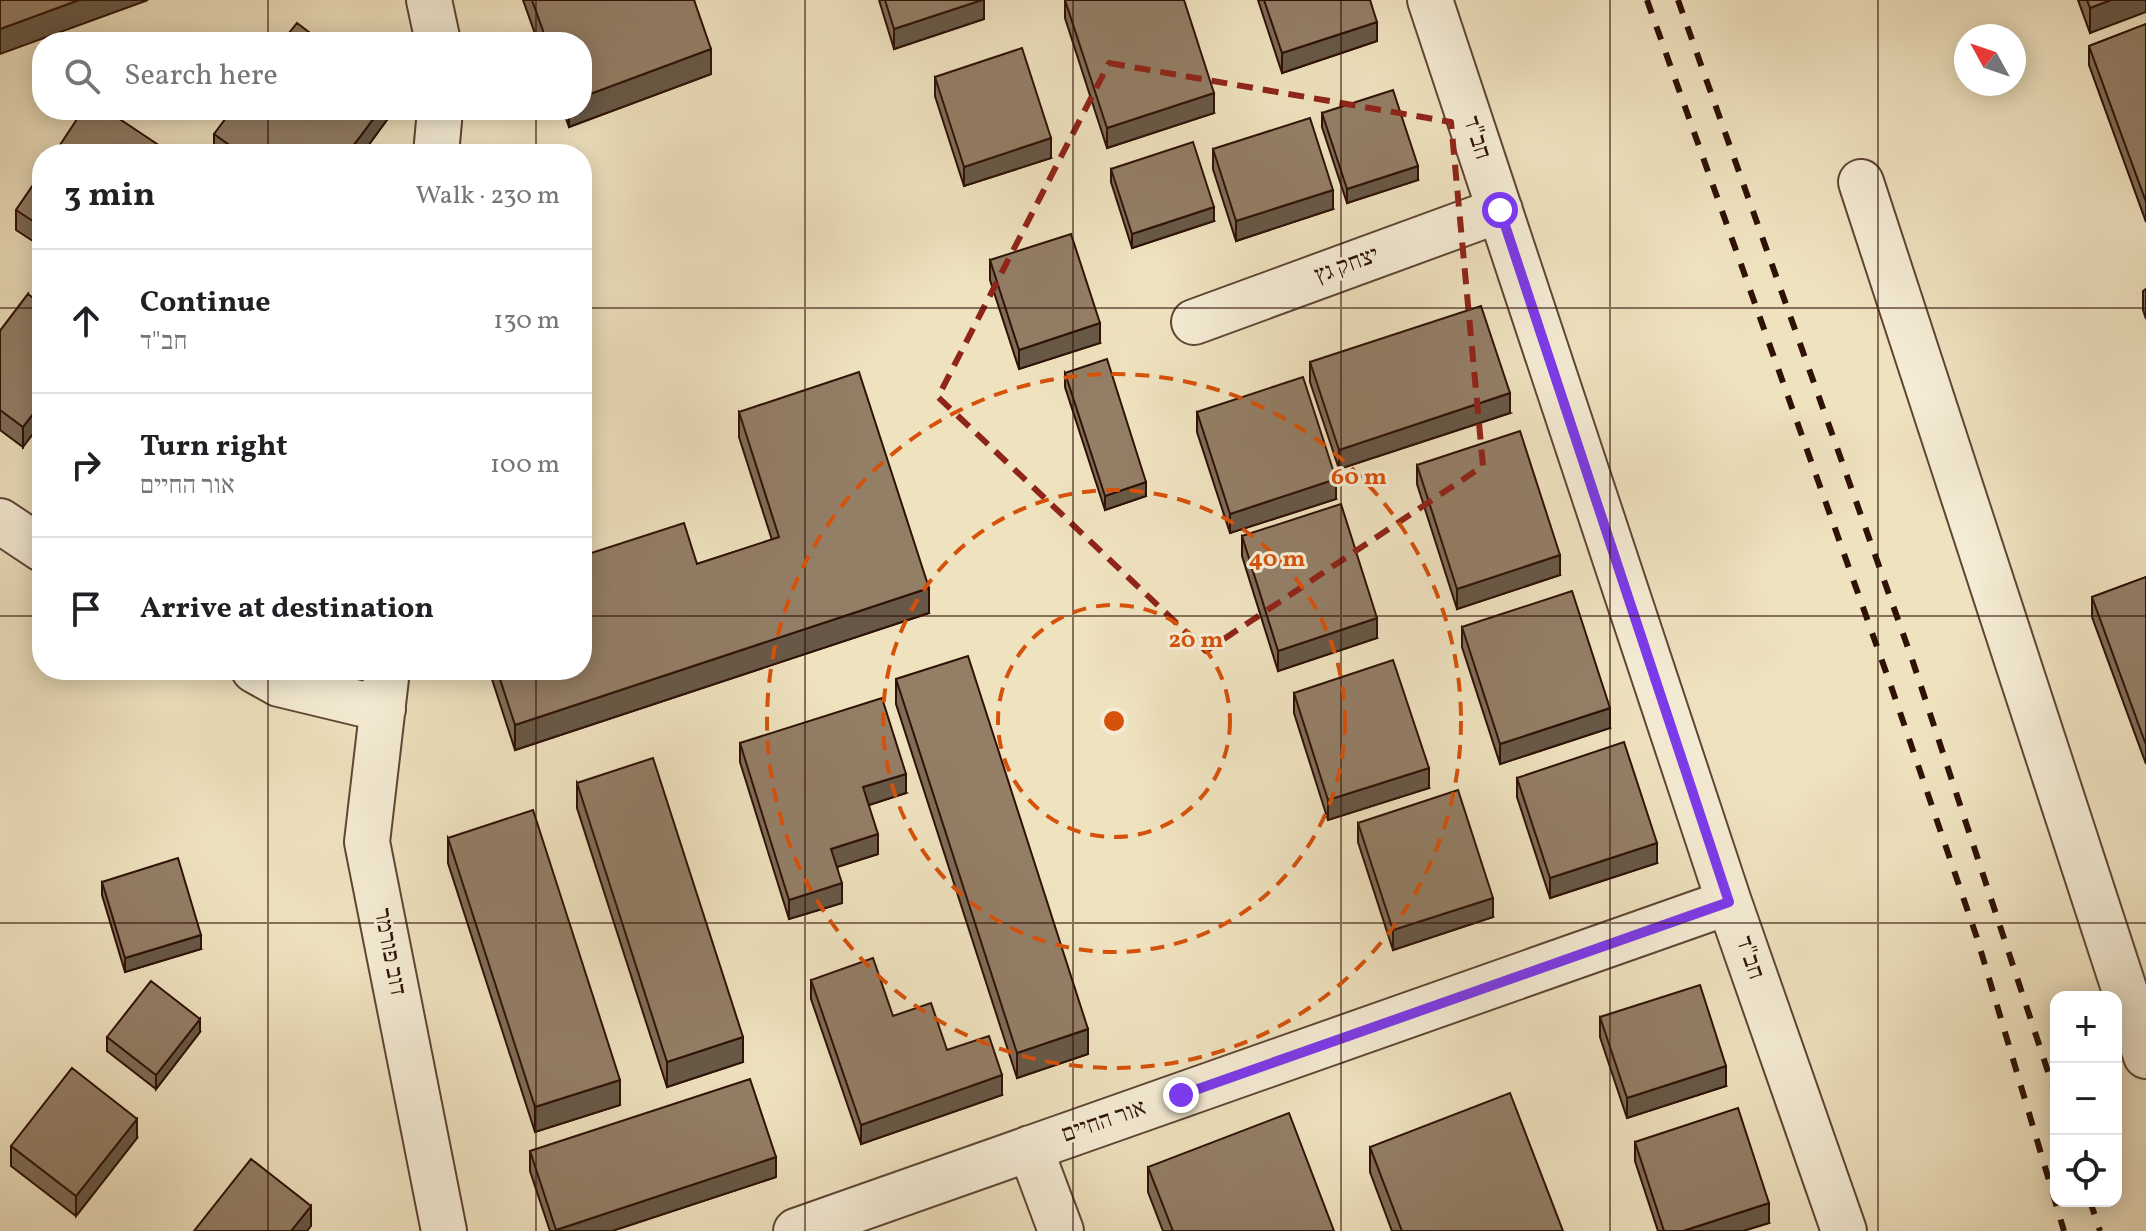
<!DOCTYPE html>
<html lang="en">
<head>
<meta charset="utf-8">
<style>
  :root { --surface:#fff; --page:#f6f6f6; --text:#202124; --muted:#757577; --line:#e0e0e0 }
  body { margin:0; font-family:Vollkorn,"Frank Ruhl Libre",serif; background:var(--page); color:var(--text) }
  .controls { position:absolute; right:24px; bottom:24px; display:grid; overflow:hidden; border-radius:16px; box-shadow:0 4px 20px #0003 }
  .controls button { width:72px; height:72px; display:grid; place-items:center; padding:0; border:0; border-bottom:2px solid var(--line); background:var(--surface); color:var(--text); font:40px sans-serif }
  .compass { position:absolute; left:1954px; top:24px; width:72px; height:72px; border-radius:50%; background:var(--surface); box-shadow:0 4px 20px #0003; rotate:310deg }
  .stop { position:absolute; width:24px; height:24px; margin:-18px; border:6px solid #7c3aed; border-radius:50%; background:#fff }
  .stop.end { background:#7c3aed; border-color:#fff; box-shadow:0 2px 8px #0008 }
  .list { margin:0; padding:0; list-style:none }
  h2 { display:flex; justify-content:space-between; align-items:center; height:104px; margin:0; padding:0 32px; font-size:34px }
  h2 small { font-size:26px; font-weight:400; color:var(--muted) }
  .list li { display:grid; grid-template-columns:52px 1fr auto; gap:24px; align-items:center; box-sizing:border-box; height:144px; padding:0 32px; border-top:2px solid var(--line) }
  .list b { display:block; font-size:30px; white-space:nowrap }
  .list p { margin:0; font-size:26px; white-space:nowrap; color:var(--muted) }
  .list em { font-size:26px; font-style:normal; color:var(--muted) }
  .icon { flex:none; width:44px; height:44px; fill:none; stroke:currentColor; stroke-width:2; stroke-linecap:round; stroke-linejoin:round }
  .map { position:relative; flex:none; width:2146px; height:1231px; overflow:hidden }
  .search { position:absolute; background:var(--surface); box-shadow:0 4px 20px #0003; left:32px; top:32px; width:560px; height:88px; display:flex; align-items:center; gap:20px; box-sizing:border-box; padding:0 28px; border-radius:32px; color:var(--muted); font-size:30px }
  .panel { position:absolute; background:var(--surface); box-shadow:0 4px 20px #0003; left:32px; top:144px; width:560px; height:536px; border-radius:32px }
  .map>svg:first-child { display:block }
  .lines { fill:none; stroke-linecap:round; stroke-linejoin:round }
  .minor-casing { stroke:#5f4534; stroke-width:48 }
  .minor { stroke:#f5ecd5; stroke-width:44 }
  .rail { stroke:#2f1106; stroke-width:6; stroke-dasharray:14 14; stroke-linecap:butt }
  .wall { fill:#7e6c58; stroke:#2f1106; stroke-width:2 }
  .shaded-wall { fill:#675847; stroke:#2f1106; stroke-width:2 }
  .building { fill:#937e66; stroke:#2f1106; stroke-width:2 }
  .route { stroke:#7c3aed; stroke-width:10 }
  .marked { fill:none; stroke:#8f2418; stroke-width:6; stroke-dasharray:16 10; stroke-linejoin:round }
  .grid { fill:none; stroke:#2f1106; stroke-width:2; stroke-opacity:0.55 }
  .ring { fill:none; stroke:#d6520b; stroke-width:4; stroke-dasharray:14 10 }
  .labels { text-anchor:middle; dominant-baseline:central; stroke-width:6; stroke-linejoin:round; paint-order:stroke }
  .street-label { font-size:24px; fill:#2f1106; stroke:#f5ecd5 }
  .centre { fill:#d6520b; stroke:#f5ecd5; stroke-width:4 }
  .ring-label { font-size:24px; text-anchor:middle; font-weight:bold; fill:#d6520b; stroke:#f5ecd5; stroke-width:6; stroke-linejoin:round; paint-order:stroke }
</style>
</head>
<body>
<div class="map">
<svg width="2146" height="1231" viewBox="0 0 2146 1231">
  <rect width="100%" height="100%" fill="#efe2bf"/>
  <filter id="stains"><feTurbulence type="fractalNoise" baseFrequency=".0025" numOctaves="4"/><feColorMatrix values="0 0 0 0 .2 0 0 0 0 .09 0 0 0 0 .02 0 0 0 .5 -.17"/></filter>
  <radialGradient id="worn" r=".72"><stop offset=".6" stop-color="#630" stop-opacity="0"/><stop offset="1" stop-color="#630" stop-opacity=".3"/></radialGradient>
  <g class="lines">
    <defs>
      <path id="minor" d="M 429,0 L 438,42
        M 1430,0 L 1729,902 L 1844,1231
        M 436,154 L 440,110
        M 1861,182 L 2146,1056
        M 1194,322 L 1500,210
        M 0,521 L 42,549
        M 254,670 L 279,684 L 383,709
        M 387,670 L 367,842 L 444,1231
        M 1030,1148 L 1061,1231
        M 796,1231 L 1729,902"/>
    </defs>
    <use href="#minor" class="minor-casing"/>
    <use href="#minor" class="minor"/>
    <path class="rail" d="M 1647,0 L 1891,686 L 1977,938 L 2064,1231
      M 1678,0 L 1912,659 L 2056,1096
      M 2090,1201 L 2100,1231"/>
  </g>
  <path class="wall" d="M 523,0 L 694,0 L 711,74 L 569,127 L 563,110 L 582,110 L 582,42 L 538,42 Z
    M 879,0 L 984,0 L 984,19 L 894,49 Z
    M 1065,0 L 1214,113 L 1107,148 L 1065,18 Z
    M 1258,0 L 1370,0 L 1377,41 L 1282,73 Z
    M 2078,0 L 2146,0 L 2090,33 Z
    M 2146,24 L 2146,222 L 2089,65 L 2089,46 Z
    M 935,77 L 1051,158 L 964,186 L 935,96 Z
    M 392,110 L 392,113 L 362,154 L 214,154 L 214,134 Z
    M 1322,113 L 1418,180 L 1347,203 L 1322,127 Z
    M 1213,149 L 1333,209 L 1236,241 L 1213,169 Z
    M 1111,169 L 1214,221 L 1132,248 L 1111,182 Z
    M 42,172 L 42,247 L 16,230 L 16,210 Z
    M 990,260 L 1100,343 L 1019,369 L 990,280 Z
    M 2146,289 L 2146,319 L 2143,310 L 2143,291 Z
    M 28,294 L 23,447 L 0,430 L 0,331 Z
    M 1310,362 L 1510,413 L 1339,469 L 1310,382 Z
    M 1065,373 L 1146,496 L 1105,510 L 1065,387 Z
    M 739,412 L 929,613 L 515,750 L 489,670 L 582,670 L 697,564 L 772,540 L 739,437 Z
    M 1197,412 L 1336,499 L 1230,533 L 1197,432 Z
    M 1417,465 L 1560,575 L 1457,609 L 1417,484 Z
    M 1242,536 L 1377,638 L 1278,671 L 1242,556 Z
    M 2146,577 L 2146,764 L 2092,617 L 2092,597 Z
    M 1462,627 L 1610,728 L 1500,764 L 1462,647 Z
    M 896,679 L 1088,1054 L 1017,1078 L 896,704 Z
    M 1294,693 L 1429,788 L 1328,820 L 1294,713 Z
    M 740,743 L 906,793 L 868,805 L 878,854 L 837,867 L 842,903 L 789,919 L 740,762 Z
    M 1517,778 L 1657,863 L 1550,898 L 1517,797 Z
    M 577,783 L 743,1062 L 667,1087 L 577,808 Z
    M 1358,823 L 1493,917 L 1393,950 L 1358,842 Z
    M 448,838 L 620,1105 L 535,1132 L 448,863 Z
    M 102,882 L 201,949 L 125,972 L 102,895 Z
    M 811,980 L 893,1016 L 947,1050 L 1002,1095 L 861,1144 L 811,999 Z
    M 1600,1017 L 1726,1086 L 1627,1118 L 1600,1037 Z
    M 200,1032 L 156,1089 L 107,1051 L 107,1037 Z
    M 137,1138 L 76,1216 L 11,1166 L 11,1146 Z
    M 1635,1142 L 1769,1223 L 1743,1231 L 1658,1231 L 1635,1161 Z
    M 1370,1147 L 1563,1231 L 1392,1231 L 1370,1172 Z
    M 530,1151 L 776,1177 L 612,1231 L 550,1231 L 530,1171 Z
    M 1148,1167 L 1334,1231 L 1163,1231 L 1148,1192 Z"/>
  <path class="shaded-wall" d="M 79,0 L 148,0 L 0,54 L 0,29 Z
    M 982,0 L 984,0 L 984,19 L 894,49 L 894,29 Z
    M 2111,0 L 2146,0 L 2146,12 L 2090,33 L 2090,8 Z
    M 1377,22 L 1377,41 L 1282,73 L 1282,53 Z
    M 711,49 L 711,74 L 569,127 L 569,110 L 582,110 L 582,97 Z
    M 1214,93 L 1214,113 L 1107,148 L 1107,128 Z
    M 380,110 L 392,110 L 392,113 L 362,154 L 347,154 Z
    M 1051,138 L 1051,158 L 964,186 L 964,167 Z
    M 1418,166 L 1418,180 L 1347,203 L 1347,189 Z
    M 1333,190 L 1333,209 L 1236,241 L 1236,221 Z
    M 1214,207 L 1214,221 L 1132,248 L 1132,234 Z
    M 1100,323 L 1100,343 L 1019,369 L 1019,350 Z
    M 1510,393 L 1510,413 L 1339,469 L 1339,450 Z
    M 42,402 L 42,422 L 23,447 L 23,427 Z
    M 1336,479 L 1336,499 L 1230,533 L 1230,514 Z
    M 1146,482 L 1146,496 L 1105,510 L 1105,496 Z
    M 1560,555 L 1560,575 L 1457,609 L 1457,589 Z
    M 929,588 L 929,613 L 515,750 L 515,725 Z
    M 1377,618 L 1377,638 L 1278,671 L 1278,651 Z
    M 1610,708 L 1610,728 L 1500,764 L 1500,744 Z
    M 1429,768 L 1429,788 L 1328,820 L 1328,800 Z
    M 906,774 L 906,793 L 863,807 L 863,787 Z
    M 878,834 L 878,854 L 831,869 L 831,849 Z
    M 1657,843 L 1657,863 L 1550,898 L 1550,878 Z
    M 842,883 L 842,903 L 789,919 L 789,900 Z
    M 1493,898 L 1493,917 L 1393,950 L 1393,930 Z
    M 201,935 L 201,949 L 125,972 L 125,958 Z
    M 200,1019 L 200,1032 L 156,1089 L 156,1075 Z
    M 1088,1029 L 1088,1054 L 1017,1078 L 1017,1053 Z
    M 743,1037 L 743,1062 L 667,1087 L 667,1062 Z
    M 1726,1066 L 1726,1086 L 1627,1118 L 1627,1098 Z
    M 1002,1075 L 1002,1095 L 861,1144 L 861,1125 Z
    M 620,1080 L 620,1105 L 535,1132 L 535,1107 Z
    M 137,1119 L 137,1138 L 76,1216 L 76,1196 Z
    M 776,1157 L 776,1177 L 612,1231 L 556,1231 L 556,1230 Z
    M 1769,1203 L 1769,1223 L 1743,1231 L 1683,1231 Z
    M 311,1206 L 311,1226 L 307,1231 L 291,1231 Z"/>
  <path class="building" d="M 0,0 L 79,0 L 0,29 Z
    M 532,0 L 694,0 L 711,49 L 582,97 L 582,42 L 547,42 Z
    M 885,0 L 982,0 L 894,29 Z
    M 1065,0 L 1184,0 L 1214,93 L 1107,128 Z
    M 1264,0 L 1370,0 L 1377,22 L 1282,53 Z
    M 2087,0 L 2111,0 L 2090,8 Z
    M 297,23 L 322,42 L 282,42 Z
    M 2146,24 L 2146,202 L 2089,46 Z
    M 1022,48 L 1051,138 L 964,167 L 935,77 Z
    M 1393,90 L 1418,166 L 1347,189 L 1322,113 Z
    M 83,110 L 106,110 L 172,154 L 54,154 Z
    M 232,110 L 380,110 L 347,154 L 242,154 L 214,134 Z
    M 1310,118 L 1333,190 L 1236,221 L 1213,149 Z
    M 1193,142 L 1214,207 L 1132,234 L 1111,169 Z
    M 42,172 L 42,227 L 16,210 Z
    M 1071,234 L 1100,323 L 1019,350 L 990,260 Z
    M 28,294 L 42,305 L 42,402 L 23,427 L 0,410 L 0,331 Z
    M 1481,306 L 1510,393 L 1339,450 L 1310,362 Z
    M 1107,359 L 1146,482 L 1105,496 L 1065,373 Z
    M 859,372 L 929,588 L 515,725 L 497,670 L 582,670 L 582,556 L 684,523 L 697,564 L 779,537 L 739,412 Z
    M 1303,377 L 1336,479 L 1230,514 L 1197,412 Z
    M 1520,431 L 1560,555 L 1457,589 L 1417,465 Z
    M 1341,504 L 1377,618 L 1278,651 L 1242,536 Z
    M 2146,577 L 2146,745 L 2092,597 Z
    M 1572,591 L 1610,708 L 1500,744 L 1462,627 Z
    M 968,656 L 1088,1029 L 1017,1053 L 896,679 Z
    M 1393,660 L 1429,768 L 1328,800 L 1294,693 Z
    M 882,698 L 906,774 L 863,787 L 878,834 L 831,849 L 842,883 L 789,900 L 740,743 Z
    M 1624,742 L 1657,843 L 1550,878 L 1517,778 Z
    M 653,758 L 743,1037 L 667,1062 L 577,783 Z
    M 1458,790 L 1493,898 L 1393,930 L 1358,823 Z
    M 533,810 L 620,1080 L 535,1107 L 448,838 Z
    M 178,858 L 201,935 L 125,958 L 102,882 Z
    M 873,958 L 893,1016 L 931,1003 L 947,1050 L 989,1036 L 1002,1075 L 861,1125 L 811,980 Z
    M 151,981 L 200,1019 L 156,1075 L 107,1037 Z
    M 1700,985 L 1726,1066 L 1627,1098 L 1600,1017 Z
    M 72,1068 L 137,1119 L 76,1196 L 11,1146 Z
    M 750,1079 L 776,1157 L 556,1230 L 530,1151 Z
    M 1510,1093 L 1563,1231 L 1402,1231 L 1370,1147 Z
    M 1738,1108 L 1769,1203 L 1683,1231 L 1664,1231 L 1635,1142 Z
    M 1289,1113 L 1334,1231 L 1173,1231 L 1148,1167 Z
    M 251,1159 L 311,1206 L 291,1231 L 194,1231 Z"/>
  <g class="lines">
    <path class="route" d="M 1181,1095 L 1729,902 L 1500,210"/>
  </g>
  <path class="marked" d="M 1109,63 L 1451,122 L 1483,466 L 1206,651 L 938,397 Z"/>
  <path class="grid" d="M 268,0 L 268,42M 536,0 L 536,42M 805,0 L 805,1231M 1073,0 L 1073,1231M 1341,0 L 1341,1231M 1610,0 L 1610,1231M 1878,0 L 1878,1231M 268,110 L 268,154M 536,110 L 536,154M 0,308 L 42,308M 582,308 L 2146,308M 0,616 L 42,616M 582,616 L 2146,616M 268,670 L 268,1231M 536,670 L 536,1231M 0,923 L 2146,923"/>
  <g class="ring">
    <circle cx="1114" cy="721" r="116"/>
    <circle cx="1114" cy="721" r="231"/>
    <circle cx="1114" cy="721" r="347"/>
  </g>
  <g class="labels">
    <g class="street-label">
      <text transform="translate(1476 138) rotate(72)">חב"ד</text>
      <text transform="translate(1347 266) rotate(-20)">יצחק גץ</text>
      <text transform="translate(389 952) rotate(79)">דוב פורמר</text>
      <text transform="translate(1749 958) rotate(71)">חב"ד</text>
      <text transform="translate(1104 1122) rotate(-19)">אור החיים</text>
    </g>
  </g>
  <circle cx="1114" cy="721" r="12" class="centre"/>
  <g class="ring-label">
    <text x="1359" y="484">60 m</text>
    <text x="1277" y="566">40 m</text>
    <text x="1196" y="647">20 m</text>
  </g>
  <rect width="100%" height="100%" filter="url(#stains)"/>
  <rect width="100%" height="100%" fill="url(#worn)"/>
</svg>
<div class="controls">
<button>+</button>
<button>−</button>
<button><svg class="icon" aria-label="locate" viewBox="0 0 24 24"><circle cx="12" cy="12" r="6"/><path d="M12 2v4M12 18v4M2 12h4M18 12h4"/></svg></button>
</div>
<svg class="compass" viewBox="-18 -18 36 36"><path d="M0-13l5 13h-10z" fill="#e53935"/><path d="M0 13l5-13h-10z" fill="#757577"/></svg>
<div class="stop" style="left:1500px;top:210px"></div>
<div class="stop end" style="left:1181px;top:1095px"></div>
<div class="search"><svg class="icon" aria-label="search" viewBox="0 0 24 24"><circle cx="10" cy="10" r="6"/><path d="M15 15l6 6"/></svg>Search here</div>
<section class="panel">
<h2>3 min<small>Walk · 230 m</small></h2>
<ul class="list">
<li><svg class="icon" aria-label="ahead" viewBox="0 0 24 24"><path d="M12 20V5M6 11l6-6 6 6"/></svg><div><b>Continue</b><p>חב&quot;ד</p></div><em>130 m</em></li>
<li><svg class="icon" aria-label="right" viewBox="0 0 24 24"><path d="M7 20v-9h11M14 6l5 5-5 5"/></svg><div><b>Turn right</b><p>אור החיים</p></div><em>100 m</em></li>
<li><svg class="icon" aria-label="arrive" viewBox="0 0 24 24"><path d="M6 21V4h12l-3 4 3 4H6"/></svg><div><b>Arrive at destination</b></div></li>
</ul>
</section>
</div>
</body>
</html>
